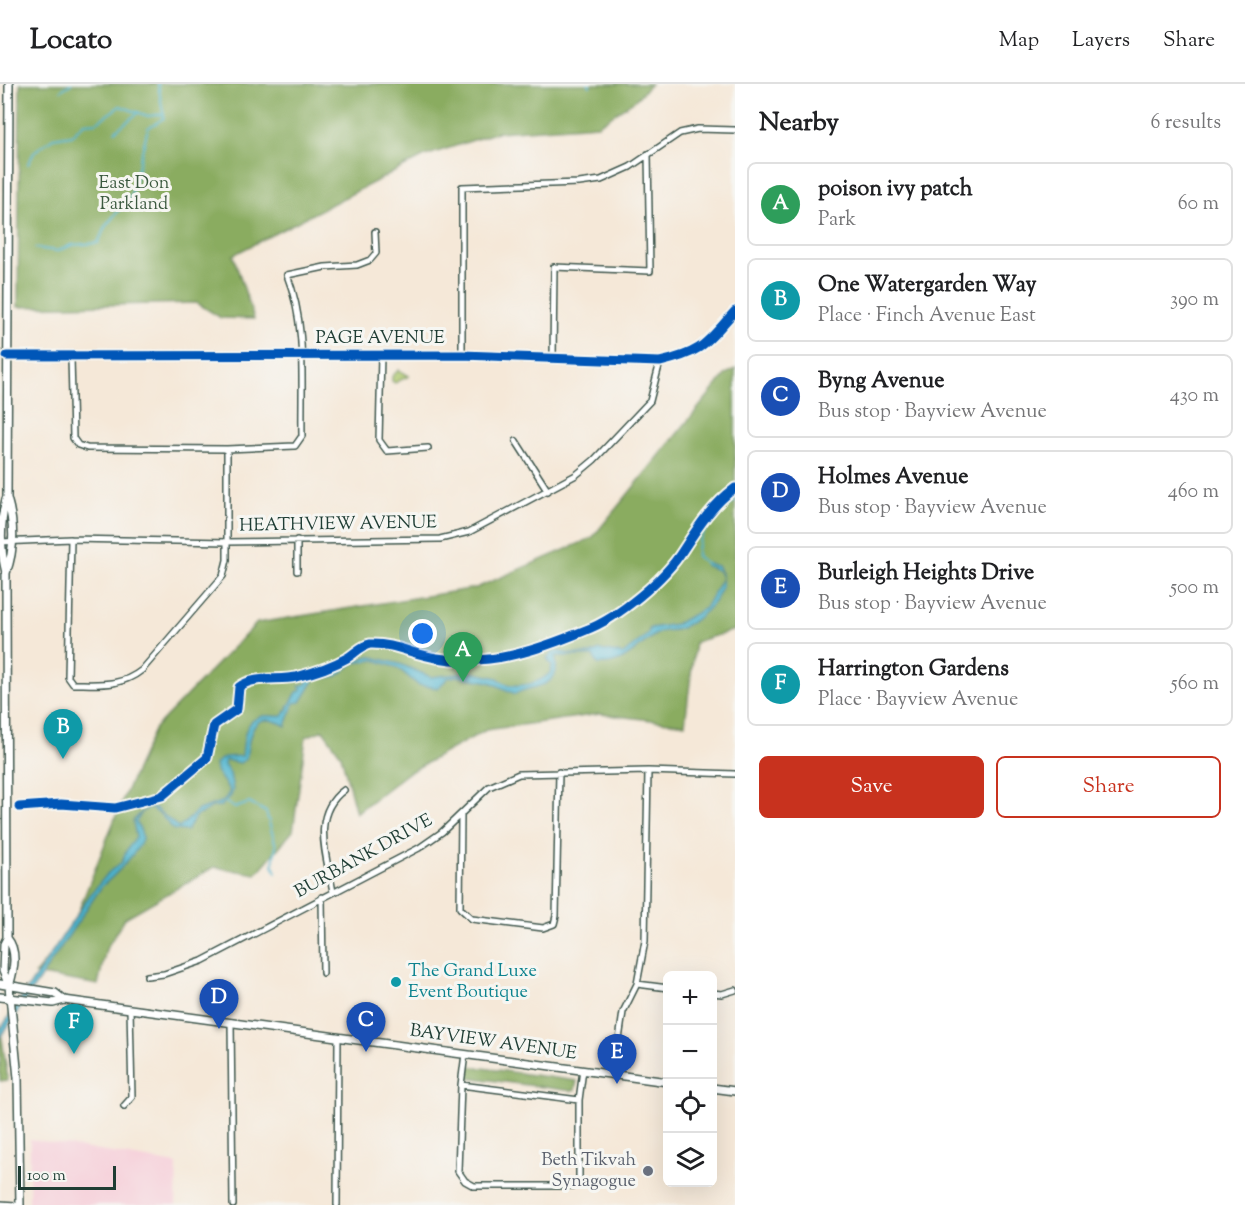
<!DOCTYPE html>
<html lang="en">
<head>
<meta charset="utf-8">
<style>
  :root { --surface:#fff; --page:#f2f2f2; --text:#202124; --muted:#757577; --line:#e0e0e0; --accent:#c8321e }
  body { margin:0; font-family:"Sorts Mill Goudy",serif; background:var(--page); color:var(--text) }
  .controls { position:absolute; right:18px; bottom:18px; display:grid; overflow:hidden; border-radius:9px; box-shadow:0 6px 24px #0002 }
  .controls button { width:54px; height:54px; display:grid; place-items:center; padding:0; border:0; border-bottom:2px solid var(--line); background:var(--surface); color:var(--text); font:30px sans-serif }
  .scale { position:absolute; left:18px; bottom:15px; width:98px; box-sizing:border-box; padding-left:6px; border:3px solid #1f3d34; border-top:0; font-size:16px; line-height:21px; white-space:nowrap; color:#1f3d34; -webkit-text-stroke:4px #f6f6f2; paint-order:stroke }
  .you { position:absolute; left:423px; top:550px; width:21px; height:21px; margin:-15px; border:4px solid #fff; border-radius:50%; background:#1a73e8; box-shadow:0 0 0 9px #1a73e833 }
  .badge { display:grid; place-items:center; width:39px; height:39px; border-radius:50%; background:var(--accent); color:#fff; font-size:20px; font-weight:700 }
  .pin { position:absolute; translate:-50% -50px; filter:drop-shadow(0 2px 3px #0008) }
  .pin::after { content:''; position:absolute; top:32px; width:21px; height:18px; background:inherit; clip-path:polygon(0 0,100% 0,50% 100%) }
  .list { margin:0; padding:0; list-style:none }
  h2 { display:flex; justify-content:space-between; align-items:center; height:78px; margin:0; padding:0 24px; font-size:26px }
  h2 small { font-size:20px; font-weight:400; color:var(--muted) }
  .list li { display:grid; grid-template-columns:39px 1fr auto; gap:18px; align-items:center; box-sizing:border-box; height:84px; margin:0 12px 12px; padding:0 12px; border:2px solid var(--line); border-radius:9px }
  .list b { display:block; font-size:22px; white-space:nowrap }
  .list p { margin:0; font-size:20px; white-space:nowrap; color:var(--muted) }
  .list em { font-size:20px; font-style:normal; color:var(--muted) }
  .actions { display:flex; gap:12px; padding:18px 24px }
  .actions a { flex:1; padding:14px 0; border:2px solid var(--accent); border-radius:9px; text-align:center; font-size:21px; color:var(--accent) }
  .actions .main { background:var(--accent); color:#fff }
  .icon { flex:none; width:33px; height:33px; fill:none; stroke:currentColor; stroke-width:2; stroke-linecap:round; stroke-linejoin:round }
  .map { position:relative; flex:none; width:735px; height:1121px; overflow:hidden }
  header { display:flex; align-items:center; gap:36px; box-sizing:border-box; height:84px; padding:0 30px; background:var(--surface); border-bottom:2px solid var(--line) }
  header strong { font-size:28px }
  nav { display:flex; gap:33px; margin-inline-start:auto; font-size:21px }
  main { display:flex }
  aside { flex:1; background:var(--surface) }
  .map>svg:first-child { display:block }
  .built { fill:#f6cfd9 }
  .green { fill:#adc76d; stroke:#668250; stroke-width:1.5 }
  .forest { fill:#8aac60; stroke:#54744a; stroke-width:1.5 }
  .water { fill:#4fb4ce; stroke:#377881; stroke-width:1.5 }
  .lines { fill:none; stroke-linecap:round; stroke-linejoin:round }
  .stream { stroke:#4fb4ce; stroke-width:2 }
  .minor-casing { stroke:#3f574d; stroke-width:8 }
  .secondary-casing { stroke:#3f574d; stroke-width:10 }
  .minor { stroke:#fff; stroke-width:5 }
  .secondary { stroke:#fff; stroke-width:7 }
  .cycleway-casing { stroke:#f6f6f2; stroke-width:13 }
  .cycleway { stroke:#0057b8; stroke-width:9 }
  .culture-dot { fill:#0f9aa8; stroke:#f6f6f2; stroke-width:2 }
  .worship-dot { fill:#6b7280; stroke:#f6f6f2; stroke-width:2 }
  .labels { text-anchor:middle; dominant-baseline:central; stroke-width:6; stroke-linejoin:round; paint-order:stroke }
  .park-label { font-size:18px; fill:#3b593f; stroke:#f6f6f2 }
  .street-label { font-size:18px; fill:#1f3d34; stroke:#f6f6f2 }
  .culture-label { font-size:18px; fill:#0d838f; stroke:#f6f6f2; text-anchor:start }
  .worship-label { font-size:18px; fill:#5b616d; stroke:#f6f6f2; text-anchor:end }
</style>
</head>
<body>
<header>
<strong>Locato</strong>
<nav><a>Map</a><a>Layers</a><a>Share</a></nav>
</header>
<main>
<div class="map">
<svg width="735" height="1121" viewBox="0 0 735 1121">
  <rect width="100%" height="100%" fill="#f6f6f2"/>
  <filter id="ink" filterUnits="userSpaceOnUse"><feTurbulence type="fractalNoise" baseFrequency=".0167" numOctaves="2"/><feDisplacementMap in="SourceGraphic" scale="12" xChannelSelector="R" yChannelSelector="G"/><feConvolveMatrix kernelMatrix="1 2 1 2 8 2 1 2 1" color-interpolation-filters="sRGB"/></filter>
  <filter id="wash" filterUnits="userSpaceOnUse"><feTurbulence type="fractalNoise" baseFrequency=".008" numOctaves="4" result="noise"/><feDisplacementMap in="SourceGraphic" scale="24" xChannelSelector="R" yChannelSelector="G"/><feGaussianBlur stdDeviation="1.35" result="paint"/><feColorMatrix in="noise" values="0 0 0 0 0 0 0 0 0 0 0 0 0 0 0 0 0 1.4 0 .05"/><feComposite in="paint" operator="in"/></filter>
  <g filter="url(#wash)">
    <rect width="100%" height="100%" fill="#f5e8d8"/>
    <path class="built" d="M 30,1055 L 177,1080 L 176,1121 L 29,1121 Z"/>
    <path class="green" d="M 399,286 L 409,292 L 395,299 L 392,297 L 392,292 Z"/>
    <path class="forest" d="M 20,0 L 651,0 L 635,16 L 598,41 L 498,48 L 425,72 L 233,171 L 254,235 L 221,234 L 197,219 L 18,223 Z
      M 735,285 L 735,546 L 695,558 L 685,640 L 600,630 L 486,646 L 408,689 L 356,729 L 341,671 L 323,646 L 306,653 L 293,747 L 256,790 L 214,783 L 125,834 L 106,865 L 98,901 L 35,890 L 71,846 L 121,719 L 155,644 L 257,539 L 476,504 L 592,454 L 726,290 Z
      M 0,940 L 8,996 L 0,997 Z
      M 468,982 L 577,997 L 575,1006 L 572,1007 L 467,993 Z"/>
    <path class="water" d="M 707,479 L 717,482 C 735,507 702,534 681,544 C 673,548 666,545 658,549 C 636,562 625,583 598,580 L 593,572 L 556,572 C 555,577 557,582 556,587 C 552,605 528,602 515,610 L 490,598 L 456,592 L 448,594 L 438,604 L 418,601 L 398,584 L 375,576 L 354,579 L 337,592 L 315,595 L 301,618 L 294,619 L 286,642 C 251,624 250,650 246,675 L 240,679 L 225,676 L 224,681 L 230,689 L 233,706 L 231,712 L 221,722 L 212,723 L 195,733 L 187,747 L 174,746 L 160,730 L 150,724 L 143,727 L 136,738 C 138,741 141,747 142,751 C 145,762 111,795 102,802 L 0,954 L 0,946 L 90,811 L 109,788 L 122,778 L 126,767 L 136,753 L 133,737 L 147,722 L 154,723 L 179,744 L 198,726 L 224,717 L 230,707 L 216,687 L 215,680 L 224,673 L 242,672 C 244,655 243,636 263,632 C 270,631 277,633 283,632 L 297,608 L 302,606 L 299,602 L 306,600 L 307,597 L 322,587 L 369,572 L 400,580 L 431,593 L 472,588 L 498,594 C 510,607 537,601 550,589 L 552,582 L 547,574 L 555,567 L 571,570 L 590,570 L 600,566 L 623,570 L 647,551 L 650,544 L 676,540 L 705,524 L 722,494 L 719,487 L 705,481 Z"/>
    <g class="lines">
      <path class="stream" d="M 589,0 L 590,2
        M 61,6 L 71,0
        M 115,47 L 139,28
        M 28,80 L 35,67 L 53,54 L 72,51 L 84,39 L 97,38 L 120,22 L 148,32 L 164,30
        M 35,164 L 57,167 L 72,161 L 98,159 L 105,143 L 131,111 L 148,44 L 164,34 L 158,0
        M 708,481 L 697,472 C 695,448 719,430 735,416
        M 225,718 L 235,724 L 249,719 L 266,728 L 276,762 L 273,780 L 276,789"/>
    </g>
  </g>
  <g filter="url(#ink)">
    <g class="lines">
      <defs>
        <path id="minor" d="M 381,271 L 379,356 L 387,367 L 428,364
          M 462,271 L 462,103 L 579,99 L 601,96 L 630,83 L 680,49 L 698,45 L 735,46
          M 7,272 L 462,271 L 660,278 C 704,268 706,259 735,227
          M 71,273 L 73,354 L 78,361 L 87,364 L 227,365 L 295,362 L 302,352 C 301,298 307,241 287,191 L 325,183 L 357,181 L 370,176 L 376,169 L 375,148
          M 553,275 L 554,183 L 650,187 L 648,70
          M 516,357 L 548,407
          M 71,455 L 68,593 L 73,600 C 99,600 121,603 142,586 L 223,492 L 227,476 L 227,365
          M 0,458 L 71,455 L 227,458 L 440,455 L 469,448 L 576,391 L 594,376 L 650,317 L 660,278
          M 297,487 L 297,456
          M 461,731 L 460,824 L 472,835 L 543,844 L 554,840 L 556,832 L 559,688
          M 333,808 C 327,772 310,731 344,706
          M 322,813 L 323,889
          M 147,892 L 164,890 L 202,877 L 419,764 L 442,748 L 489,703 L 519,690 L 648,687 L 735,690
          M 637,900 L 668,904
          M 712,909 L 722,910 L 735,906
          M 231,938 L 233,1121
          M 465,970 L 461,1001 L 458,1087 L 465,1097 L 474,1102 L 573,1102 L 579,1096 L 579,1016 L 583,986
          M 614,990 L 623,928 L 637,900 L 645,857 L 648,687
          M 461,1001 L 579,1016
          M 124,1022 L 132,1013 L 130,925
          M 0,1120 L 16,1121
          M 337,1121 L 338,953"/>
        <path id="secondary" d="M 9,0 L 7,414 C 14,438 15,465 6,489 L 7,854 L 4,860 L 3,887 L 9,902 L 18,994 L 20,1121
          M 6,415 C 0,439 0,465 6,489
          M 7,854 C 18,867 14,886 9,902
          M 0,900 L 55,909 L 64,916
          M 0,913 L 53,919 L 64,916 L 668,998
          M 712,1004 L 735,1007"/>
      </defs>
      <use href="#minor" class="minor-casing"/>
      <use href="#secondary" class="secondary-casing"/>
      <use href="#minor" class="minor"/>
      <use href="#secondary" class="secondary"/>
      <defs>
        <path id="cycleway" d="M 7,272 L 462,271 L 660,278 C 704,268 706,259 735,227
          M 19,723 L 61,720 L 115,724 L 162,712 L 207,674 L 214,641 L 237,625 L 239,603 C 254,591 278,597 296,593 C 312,589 333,582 347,574 C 354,570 362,561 370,560 C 394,559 414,571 437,574 C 489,583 538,566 586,546 C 618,534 665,495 683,466 C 698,443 712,421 735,404"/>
      </defs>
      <use href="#cycleway" class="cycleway-casing"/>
      <use href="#cycleway" class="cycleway"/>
    </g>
  </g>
  <circle class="culture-dot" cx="396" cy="898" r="6"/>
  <circle class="worship-dot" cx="648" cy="1087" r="6"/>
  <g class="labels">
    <g class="park-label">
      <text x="134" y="100">East Don<tspan x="134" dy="21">Parkland</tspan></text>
    </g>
    <g class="street-label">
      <text x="380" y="255">PAGE AVENUE</text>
      <text transform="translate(338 441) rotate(-1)">HEATHVIEW AVENUE</text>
      <text transform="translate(364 773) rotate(-29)">BURBANK DRIVE</text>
      <text transform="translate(493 959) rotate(8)">BAYVIEW AVENUE</text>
    </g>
    <g class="culture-label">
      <text x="408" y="888">The Grand Luxe<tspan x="408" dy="21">Event Boutique</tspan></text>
    </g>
    <g class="worship-label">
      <text x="636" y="1077">Beth Tikvah<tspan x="636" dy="21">Synagogue</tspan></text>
    </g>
  </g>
</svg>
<div class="controls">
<button>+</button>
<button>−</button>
<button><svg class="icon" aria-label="locate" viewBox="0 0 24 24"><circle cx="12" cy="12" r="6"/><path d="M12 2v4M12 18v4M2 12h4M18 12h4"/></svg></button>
<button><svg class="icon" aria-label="layers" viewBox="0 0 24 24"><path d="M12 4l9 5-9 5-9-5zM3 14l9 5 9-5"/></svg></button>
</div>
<div class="scale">100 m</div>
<div class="you"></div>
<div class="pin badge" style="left:463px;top:598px;background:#2e9e5b">A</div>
<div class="pin badge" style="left:63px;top:675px;background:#0f9aa8">B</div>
<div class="pin badge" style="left:366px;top:968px;background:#1a4fb4">C</div>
<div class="pin badge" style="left:219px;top:945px;background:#1a4fb4">D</div>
<div class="pin badge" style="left:617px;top:1000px;background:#1a4fb4">E</div>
<div class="pin badge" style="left:74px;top:970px;background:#0f9aa8">F</div>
</div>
<aside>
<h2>Nearby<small>6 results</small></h2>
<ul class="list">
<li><span class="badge" style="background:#2e9e5b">A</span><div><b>poison ivy patch</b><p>Park</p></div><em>60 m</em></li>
<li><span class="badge" style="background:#0f9aa8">B</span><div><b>One Watergarden Way</b><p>Place · Finch Avenue East</p></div><em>390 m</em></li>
<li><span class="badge" style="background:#1a4fb4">C</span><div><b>Byng Avenue</b><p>Bus stop · Bayview Avenue</p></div><em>430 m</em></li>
<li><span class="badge" style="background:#1a4fb4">D</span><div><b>Holmes Avenue</b><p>Bus stop · Bayview Avenue</p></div><em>460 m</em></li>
<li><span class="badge" style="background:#1a4fb4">E</span><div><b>Burleigh Heights Drive</b><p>Bus stop · Bayview Avenue</p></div><em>500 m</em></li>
<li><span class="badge" style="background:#0f9aa8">F</span><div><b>Harrington Gardens</b><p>Place · Bayview Avenue</p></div><em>560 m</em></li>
</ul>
<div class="actions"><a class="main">Save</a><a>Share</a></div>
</aside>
</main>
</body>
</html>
